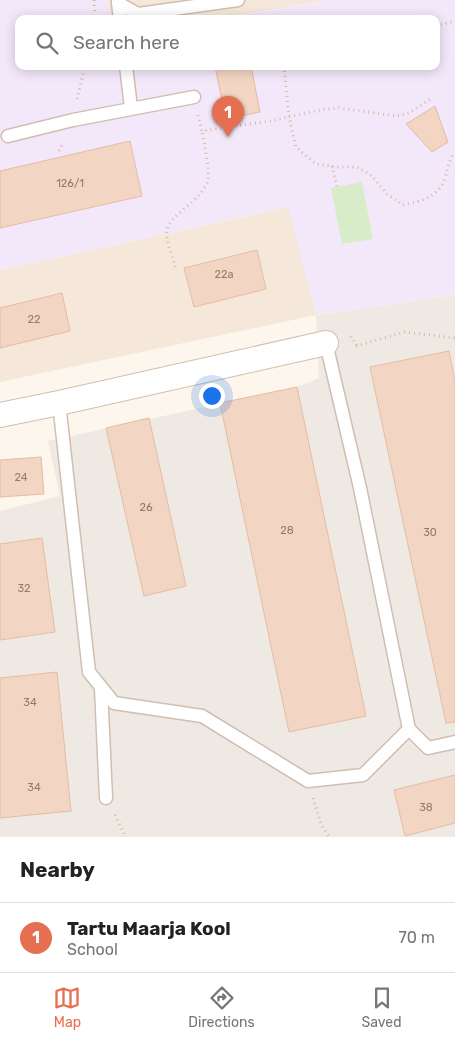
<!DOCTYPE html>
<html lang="en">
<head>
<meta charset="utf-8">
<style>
  :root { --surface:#fff; --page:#f6f6f6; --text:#222; --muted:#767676; --line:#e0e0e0; --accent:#e76f51 }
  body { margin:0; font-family:Rubik,sans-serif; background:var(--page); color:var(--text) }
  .you { position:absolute; left:211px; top:395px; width:18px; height:18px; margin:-12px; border:4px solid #fff; border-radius:50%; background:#1a73e8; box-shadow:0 0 0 8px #1a73e833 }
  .badge { display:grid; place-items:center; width:32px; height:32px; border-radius:50%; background:var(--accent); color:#fff; font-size:16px; font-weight:700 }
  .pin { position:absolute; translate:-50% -41px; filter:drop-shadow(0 1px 2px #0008) }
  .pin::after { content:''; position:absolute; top:26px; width:18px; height:15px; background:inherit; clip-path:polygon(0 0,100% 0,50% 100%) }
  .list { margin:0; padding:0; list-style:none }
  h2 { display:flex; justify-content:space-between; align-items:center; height:65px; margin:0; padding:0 20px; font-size:21px }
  h2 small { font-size:16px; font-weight:400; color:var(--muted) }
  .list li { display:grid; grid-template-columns:32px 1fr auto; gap:15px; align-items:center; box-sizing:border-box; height:70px; padding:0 20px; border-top:1px solid var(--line) }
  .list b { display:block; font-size:19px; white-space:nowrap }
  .list p { margin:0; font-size:16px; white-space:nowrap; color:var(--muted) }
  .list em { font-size:16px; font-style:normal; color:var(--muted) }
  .icon { flex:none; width:28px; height:28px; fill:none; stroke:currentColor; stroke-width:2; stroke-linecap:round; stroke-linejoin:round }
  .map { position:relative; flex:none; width:455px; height:837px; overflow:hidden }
  .search { position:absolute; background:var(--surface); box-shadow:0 2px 12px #0003; left:15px; right:15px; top:15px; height:55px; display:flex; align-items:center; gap:12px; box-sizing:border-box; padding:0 18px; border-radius:10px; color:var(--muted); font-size:19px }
  .sheet { height:135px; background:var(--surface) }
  nav { display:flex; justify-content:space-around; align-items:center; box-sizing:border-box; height:70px; border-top:1px solid var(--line); background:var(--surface); font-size:14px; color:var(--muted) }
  nav a { display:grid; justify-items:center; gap:2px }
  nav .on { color:var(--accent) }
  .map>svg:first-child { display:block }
  .residential { fill:#f5e8da }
  .industrial { fill:#efe9e4 }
  .education { fill:#f3e8fa }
  .green { fill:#d8ecc9 }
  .building { fill:#f3d5c3; stroke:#e6bba3 }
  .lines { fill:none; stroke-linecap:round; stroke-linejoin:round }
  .service-casing { stroke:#d1beb0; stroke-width:15 }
  .minor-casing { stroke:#d1beb0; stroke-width:26 }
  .path { stroke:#d9b8a5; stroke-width:3; stroke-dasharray:1 4; stroke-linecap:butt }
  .service { stroke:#fff; stroke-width:12 }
  .minor { stroke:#fff; stroke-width:24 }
  .labels { text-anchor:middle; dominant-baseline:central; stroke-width:4; stroke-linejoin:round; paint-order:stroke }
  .number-label { font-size:11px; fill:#987a6a }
</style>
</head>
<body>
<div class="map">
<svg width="455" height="837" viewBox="0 0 455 837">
  <rect width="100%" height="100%" fill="#fdf6ec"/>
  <path class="residential" d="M 107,0 L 328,0 L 215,19 L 110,19 Z
    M 289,207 L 316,315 L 0,382 L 0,270 Z"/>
  <path class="industrial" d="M 455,295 L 455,837 L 0,837 L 0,511 L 60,496 L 48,441 L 297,387 L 319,378 L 316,315 Z"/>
  <path class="education" d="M 0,0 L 107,0 L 110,19 L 19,19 L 19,66 L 436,66 L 436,19 L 215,19 L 328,0 L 455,0 L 455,295 L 316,315 L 288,207 L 0,270 Z"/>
  <path class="green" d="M 362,182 L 373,239 L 342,244 L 331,188 Z"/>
  <path class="building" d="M 215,66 L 251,66 L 260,112 L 226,119 Z
    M 435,106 L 448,142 L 432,152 L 406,124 Z
    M 130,141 L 142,196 L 0,228 L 0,171 Z
    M 257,250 L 266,289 L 194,307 L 184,268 Z
    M 62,293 L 70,331 L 0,348 L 0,308 Z
    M 449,351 L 455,380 L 455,722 L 446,723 L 370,367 Z
    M 297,387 L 366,716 L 289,732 L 220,403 Z
    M 149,418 L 186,586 L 144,596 L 106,428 Z
    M 41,457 L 44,494 L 0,497 L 0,460 Z
    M 42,538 L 55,632 L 0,640 L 0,544 Z
    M 57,672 L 71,811 L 0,818 L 0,678 Z
    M 455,775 L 455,823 L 405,836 L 394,790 Z"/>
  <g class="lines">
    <defs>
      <path id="service" d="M 118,0 L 118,3 L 138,14 L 238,0
        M 118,3 L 120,19
        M 126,66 L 131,108
        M 8,136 L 73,120 L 194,97
        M 326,343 L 360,488 L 409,729 L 428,748 L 455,742
        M 59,403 L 89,672 L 114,703 L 202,716 L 308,781 L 363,775 L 409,729
        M 101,688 L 106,798"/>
      <path id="minor" d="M 0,415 L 59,403 L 326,343"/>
    </defs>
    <use href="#service" class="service-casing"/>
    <use href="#minor" class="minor-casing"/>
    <path class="path" d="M 94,0 L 95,19
      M 436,26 L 455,21
      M 284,66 L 289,117 L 296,147 L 316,164 L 337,167 L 357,167 L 372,176 L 387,194 L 403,205 C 422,201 440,197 446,175 C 448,167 449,159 455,153
      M 77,99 L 85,66
      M 198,115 L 202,131 L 270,121 L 320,110 L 339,108 L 396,116 L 409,113 L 432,98
      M 59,151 L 63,143
      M 332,166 L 337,187
      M 175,267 C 173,256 165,241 167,230 C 170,214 202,201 208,180 C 210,168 204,144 202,131
      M 351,336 L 357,346
      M 356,346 L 405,332 L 455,338
      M 313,798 L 321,824 L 329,837
      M 115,815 L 126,837"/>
    <use href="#service" class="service"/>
    <use href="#minor" class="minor"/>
  </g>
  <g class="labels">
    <g class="number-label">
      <text x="70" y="183">126/1</text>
      <text x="224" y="274">22a</text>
      <text x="34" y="319">22</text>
      <text x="21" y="477">24</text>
      <text x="146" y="507">26</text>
      <text x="287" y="530">28</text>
      <text x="430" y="532">30</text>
      <text x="24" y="588">32</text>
      <text x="30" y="702">34</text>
      <text x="34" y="787">34</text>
      <text x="426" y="807">38</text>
    </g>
  </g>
</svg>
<div class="you"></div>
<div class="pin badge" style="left:228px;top:137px">1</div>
<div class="search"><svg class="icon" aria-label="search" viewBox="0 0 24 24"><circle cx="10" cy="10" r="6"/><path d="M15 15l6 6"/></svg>Search here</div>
</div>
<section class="sheet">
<h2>Nearby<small></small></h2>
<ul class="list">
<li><span class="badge">1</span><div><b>Tartu Maarja Kool</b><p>School</p></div><em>70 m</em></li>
</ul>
</section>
<nav>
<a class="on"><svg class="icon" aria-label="map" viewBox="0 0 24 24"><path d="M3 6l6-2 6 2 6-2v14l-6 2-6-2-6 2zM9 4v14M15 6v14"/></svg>Map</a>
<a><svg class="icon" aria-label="directions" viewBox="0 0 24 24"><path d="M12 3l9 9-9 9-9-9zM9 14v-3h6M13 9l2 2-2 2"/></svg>Directions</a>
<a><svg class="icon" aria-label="saved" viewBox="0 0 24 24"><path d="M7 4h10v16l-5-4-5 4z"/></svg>Saved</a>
</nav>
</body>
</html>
